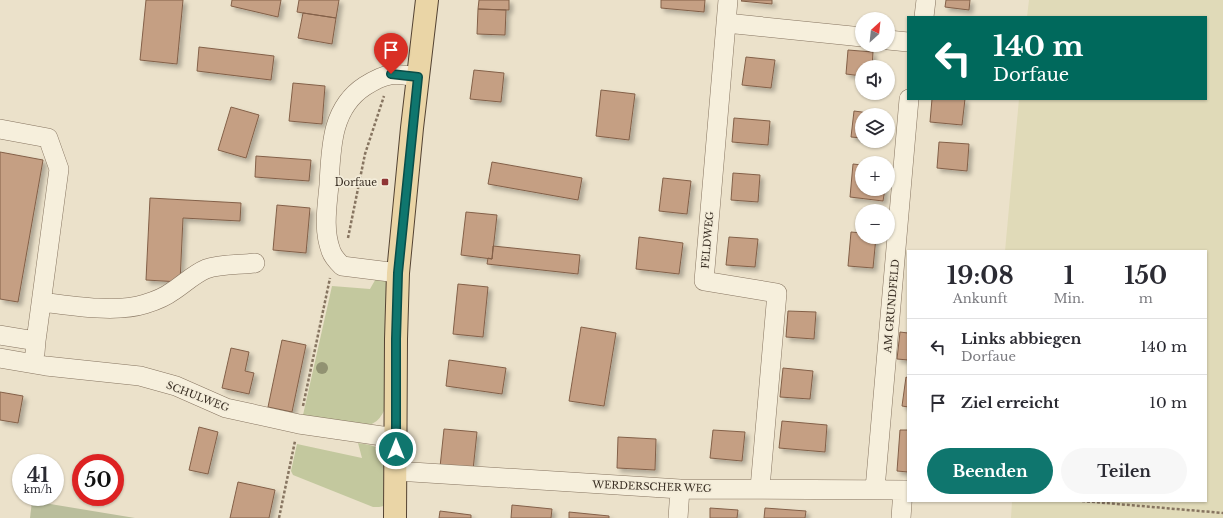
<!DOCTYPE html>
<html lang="de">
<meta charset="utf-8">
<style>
body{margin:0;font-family:"Libre Baskerville",serif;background:#f7f7f7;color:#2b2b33;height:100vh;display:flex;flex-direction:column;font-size:15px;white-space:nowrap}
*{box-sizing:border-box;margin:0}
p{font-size:13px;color:#7c7c81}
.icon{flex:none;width:22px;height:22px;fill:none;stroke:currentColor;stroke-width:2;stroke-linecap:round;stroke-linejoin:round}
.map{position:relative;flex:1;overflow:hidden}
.sheet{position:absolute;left:907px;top:250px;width:300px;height:252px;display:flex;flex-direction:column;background:#fff;border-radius:0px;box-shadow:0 1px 3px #0004}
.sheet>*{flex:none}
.guide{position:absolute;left:907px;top:16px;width:300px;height:84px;border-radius:0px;box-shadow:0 1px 3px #0004;background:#00695c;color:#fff;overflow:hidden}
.needle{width:26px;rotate:27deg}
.tools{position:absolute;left:855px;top:12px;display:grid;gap:8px}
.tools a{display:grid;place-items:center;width:40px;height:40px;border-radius:50%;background:#fff;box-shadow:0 1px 3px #0004;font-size:20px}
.speed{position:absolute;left:12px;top:454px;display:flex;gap:8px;font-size:20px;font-weight:700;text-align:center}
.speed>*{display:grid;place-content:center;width:52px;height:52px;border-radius:50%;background:#fff;box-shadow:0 1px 3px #0004;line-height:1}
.speed small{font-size:10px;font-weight:400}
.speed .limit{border:6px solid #d22;background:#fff;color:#111}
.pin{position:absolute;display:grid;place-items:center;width:34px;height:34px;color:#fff;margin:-41px -17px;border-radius:50% 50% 50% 0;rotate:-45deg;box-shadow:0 0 4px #0007}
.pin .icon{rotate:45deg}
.me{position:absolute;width:44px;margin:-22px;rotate:0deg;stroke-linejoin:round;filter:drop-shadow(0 0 3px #0008)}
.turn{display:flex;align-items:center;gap:14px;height:84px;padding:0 20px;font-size:18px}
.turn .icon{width:52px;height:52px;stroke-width:2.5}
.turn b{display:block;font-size:28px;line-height:34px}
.eta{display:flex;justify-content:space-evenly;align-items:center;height:68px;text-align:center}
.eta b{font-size:24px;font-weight:700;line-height:28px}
.button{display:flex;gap:8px;margin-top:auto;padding:8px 20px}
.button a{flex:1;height:46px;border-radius:24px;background:#0f766e;color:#fff;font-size:16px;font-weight:700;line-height:46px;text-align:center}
.button a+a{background:#f7f7f7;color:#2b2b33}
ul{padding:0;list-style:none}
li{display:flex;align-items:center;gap:12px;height:56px;padding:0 20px;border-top:1px solid #e1e1e2}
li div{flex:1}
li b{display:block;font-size:15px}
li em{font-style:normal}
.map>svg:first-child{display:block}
.farmland{fill:#e0dab8}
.green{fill:#c3c89e}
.cemetery{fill:#babe9c}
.building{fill:#c59f83;stroke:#836048;filter:url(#shadow)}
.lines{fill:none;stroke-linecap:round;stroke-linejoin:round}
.minor-casing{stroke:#867460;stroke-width:20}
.major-casing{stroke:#544333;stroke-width:24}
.path{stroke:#867460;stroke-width:2.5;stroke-dasharray:3 2;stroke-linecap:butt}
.minor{stroke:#f6efdc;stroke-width:19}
.major{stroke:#ead5a6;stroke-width:22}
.tree{fill:#919272}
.route-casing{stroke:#0a4d48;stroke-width:10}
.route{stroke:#0f766e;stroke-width:7}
.poi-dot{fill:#8f3535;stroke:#f3ecd9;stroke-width:1.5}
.labels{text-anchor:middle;stroke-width:3.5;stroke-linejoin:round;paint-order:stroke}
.poi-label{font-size:10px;fill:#382d22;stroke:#f3ecd9;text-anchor:end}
.street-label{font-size:10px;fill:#382d22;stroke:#f3ecd9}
</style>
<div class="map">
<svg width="1223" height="518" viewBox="0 0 1223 518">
<defs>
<filter id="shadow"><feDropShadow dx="3.5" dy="3.5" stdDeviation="2" flood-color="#0004"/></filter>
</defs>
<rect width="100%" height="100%" fill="#ebe1ca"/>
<!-- farmland -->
<path class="farmland" d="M1029 0H1223V518H1011L1012 501H1206V251H1005L1019 99H1206V17H1027Z"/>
<!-- green -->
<path class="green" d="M378 275 383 278 387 282V403C378 431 363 427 340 422 328 420 315 417 303 415L332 286 370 289Z
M358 443C370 445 377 445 385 455L386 501 384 506 379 507H373L293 475 291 471 297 444 362 458Z"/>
<!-- cemetery -->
<path class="cemetery" d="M32 501 135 518H30Z"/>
<!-- building -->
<path class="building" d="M146 0H183L177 64 140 60Z
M232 0H281L278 17 231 6Z
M299 0H339L336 18 297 12Z
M479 0H509V10L478 9Z
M661 0H705L704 12 661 8Z
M742 0H772V4L741 1Z
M946 0H970L969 10 945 7Z
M478 9 506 10 505 35 477 34Z
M303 13 336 18 332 44 298 38Z
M199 47 274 56 271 80 197 71Z
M848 50 873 52 872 67H862V76L846 74Z
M746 57 775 60 771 88 742 85Z
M474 70 504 73 501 102 470 99Z
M293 83 325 86 322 124 289 121Z
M601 90 635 94 629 140 596 136Z
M932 99H965L962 125 930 122Z
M231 107 259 115 246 158 218 150Z
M854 111 885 115H862V138L851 137Z
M734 118 770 121 768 145 732 142Z
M939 142 969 144 967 171 937 168Z
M0 152 43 160 18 302 0 299Z
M256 156 311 160 309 181 255 177Z
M492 162 582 178 578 200 488 184Z
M853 164 862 165V189H885L883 201 850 197Z
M733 173 760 175 758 202 731 200Z
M663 178 691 181 687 214 659 211Z
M150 198 241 203 240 221 183 218 180 282 146 280Z
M277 205 310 208 306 253 273 250Z
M466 212 497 215 492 259 461 255Z
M851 232 862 233V237H876L873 268 848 266Z
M639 237 683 243 679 274 636 269Z
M729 237 758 239 755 267 726 265Z
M493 246 580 255 578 274 487 264 488 258 492 259Z
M458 284 488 287 483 337 453 334Z
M788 311 816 312 814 339 786 337Z
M581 327 616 333 604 406 569 401Z
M900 332 908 333V360L897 359Z
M282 340 306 345 292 412 268 407Z
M231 348 249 352 245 371 254 373 249 394 222 388Z
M449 360 506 368 502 394 446 386Z
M783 368 813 371 810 399 780 397Z
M906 377 908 378V407L902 406Z
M0 392 23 396 18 423 0 420Z
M782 421 827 425 825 452 779 448Z
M199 427 218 432 208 474 189 470Z
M444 429 477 432 473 470 440 467Z
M713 430 745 432 742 461 710 458Z
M900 430H908V472L897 471Z
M618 437 656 439 655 470 617 468Z
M238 482 275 490 269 518H230Z
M512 505 552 509 551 518H511Z
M710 508 738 510 737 518H710Z
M765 508 806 511 805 518H764Z
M440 511 471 515V518H439Z
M569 512 609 516V518H569Z"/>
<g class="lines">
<defs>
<path id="minor" d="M728 0 704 281 777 293 760 488
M924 17 926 0
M726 23 862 37
M888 40 908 42
M0 129 48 138 59 169 36 341
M398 273 342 266C338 262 333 257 331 251 323 230 327 207 329 185 331 148 331 108 365 86 373 81 382 76 390 75 398 73 409 76 418 77
M42 302C72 306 117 313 145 304 155 301 165 297 173 291 184 284 194 274 206 269 220 264 240 265 255 263
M0 335 36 341 35 353
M0 358 46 366 140 376 176 386 226 408 299 424 396 438
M396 471 680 489 908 490
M875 489 909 99
M678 518 680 489
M901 518 903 490"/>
<path id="major" d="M395 518 396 339 398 273 412 128 427 0"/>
</defs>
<!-- minor casing -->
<use href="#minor" class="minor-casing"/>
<!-- major casing -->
<use href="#major" class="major-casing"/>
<!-- path -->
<path class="path" d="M348 238 365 154 384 96
M303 406 330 278
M1082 501 1223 513
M279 518 295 441"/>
<!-- minor -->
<use href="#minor" class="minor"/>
<!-- major -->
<use href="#major" class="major"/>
</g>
<!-- trees -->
<circle class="tree" cx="322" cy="368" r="6"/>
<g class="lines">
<defs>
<path id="route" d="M391 74 418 77 398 273 396 339V449"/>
</defs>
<!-- route casing -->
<use href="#route" class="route-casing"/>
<!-- route -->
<use href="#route" class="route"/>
</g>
<!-- markers -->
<rect class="poi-dot" x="381" y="178" width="8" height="8" rx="2"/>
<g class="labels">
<!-- poi labels -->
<g class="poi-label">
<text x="377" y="186">Dorfaue</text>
</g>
<!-- street labels -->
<g class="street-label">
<text transform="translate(707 240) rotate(-85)" y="4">FELDWEG</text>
<text transform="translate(891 306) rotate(-85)" y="4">AM GRUNDFELD</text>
<text transform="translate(198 396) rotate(21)" y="4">SCHULWEG</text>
<text transform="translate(652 486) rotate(2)" y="4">WERDERSCHER WEG</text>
</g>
</g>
</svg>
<div class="tools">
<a><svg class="needle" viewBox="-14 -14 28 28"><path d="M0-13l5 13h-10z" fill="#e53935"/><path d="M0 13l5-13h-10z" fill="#7c7c81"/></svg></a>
<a><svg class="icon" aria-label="sound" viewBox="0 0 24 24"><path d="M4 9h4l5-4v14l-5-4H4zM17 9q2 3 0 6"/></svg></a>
<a><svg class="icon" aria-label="layers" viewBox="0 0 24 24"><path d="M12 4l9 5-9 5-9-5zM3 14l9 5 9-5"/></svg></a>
<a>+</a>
<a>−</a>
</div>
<div class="speed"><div>41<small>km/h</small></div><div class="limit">50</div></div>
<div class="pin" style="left:391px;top:74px;background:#d93025"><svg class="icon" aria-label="arrive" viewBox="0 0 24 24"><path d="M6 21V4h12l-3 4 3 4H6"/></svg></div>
<svg class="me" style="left:396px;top:449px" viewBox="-20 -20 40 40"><circle r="17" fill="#0f766e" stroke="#fff" stroke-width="3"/><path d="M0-11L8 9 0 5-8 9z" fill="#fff"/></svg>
<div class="guide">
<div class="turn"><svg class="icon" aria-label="left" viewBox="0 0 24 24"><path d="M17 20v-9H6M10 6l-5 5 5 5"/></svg><div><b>140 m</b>Dorfaue</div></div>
</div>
<section class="sheet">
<div class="eta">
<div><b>19:08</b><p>Ankunft</p></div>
<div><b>1</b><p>Min.</p></div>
<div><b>150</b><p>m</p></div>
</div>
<ul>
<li><svg class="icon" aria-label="left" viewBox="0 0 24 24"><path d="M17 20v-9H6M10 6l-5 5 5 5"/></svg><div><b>Links abbiegen</b><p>Dorfaue</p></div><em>140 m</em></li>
<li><svg class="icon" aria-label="arrive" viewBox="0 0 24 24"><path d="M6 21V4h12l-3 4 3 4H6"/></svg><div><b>Ziel erreicht</b></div><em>10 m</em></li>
</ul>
<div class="button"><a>Beenden</a><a>Teilen</a></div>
</section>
</div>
